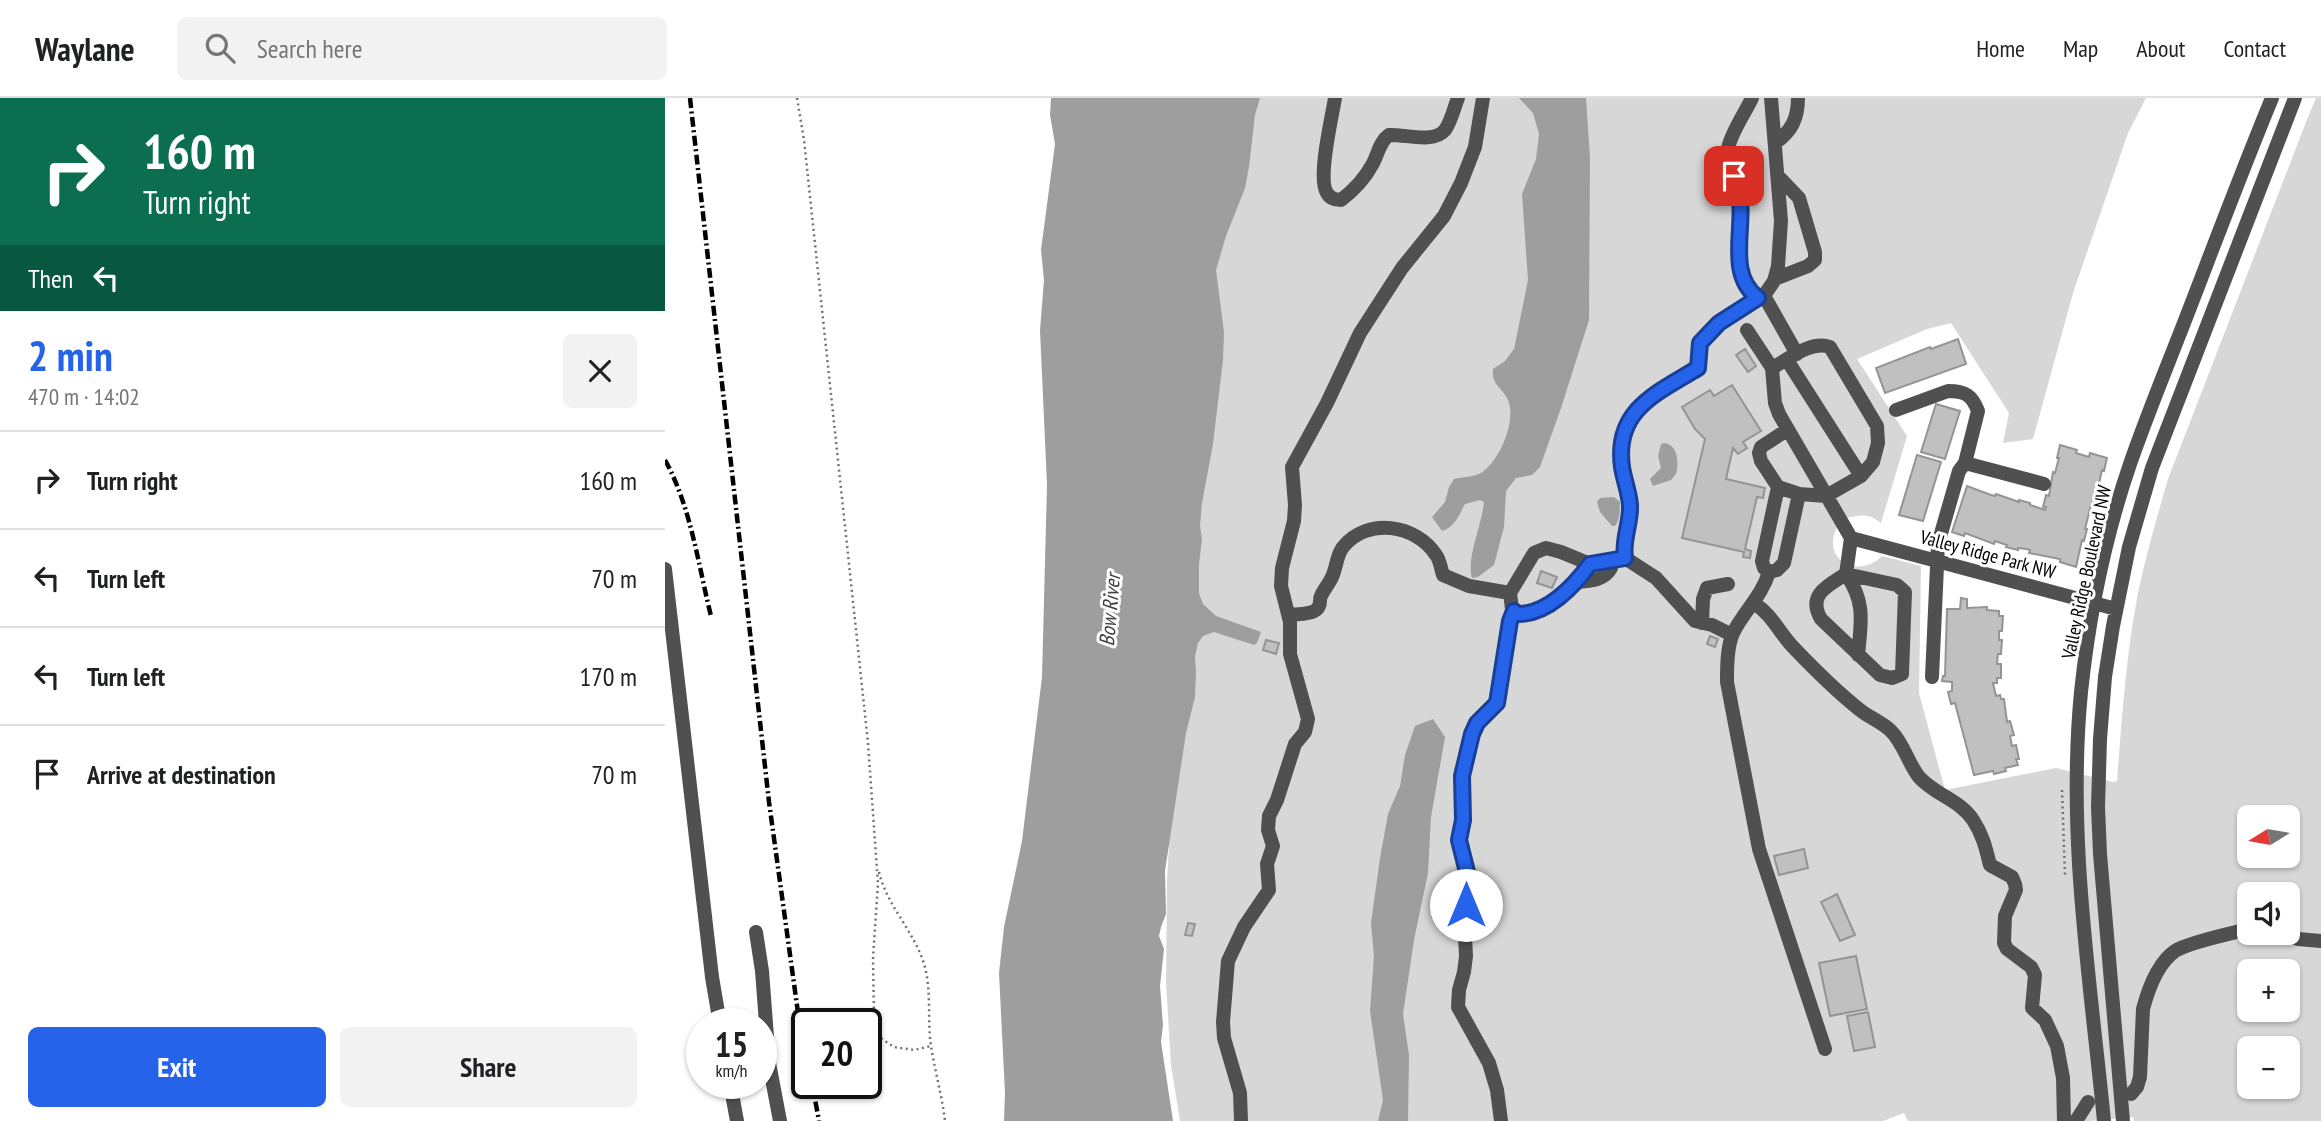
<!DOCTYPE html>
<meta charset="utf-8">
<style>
body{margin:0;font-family:"PT Sans Narrow",sans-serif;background:#f2f2f2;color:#202124;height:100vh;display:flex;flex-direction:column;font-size:26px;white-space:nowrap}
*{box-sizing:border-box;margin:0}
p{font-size:23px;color:#757577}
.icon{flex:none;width:38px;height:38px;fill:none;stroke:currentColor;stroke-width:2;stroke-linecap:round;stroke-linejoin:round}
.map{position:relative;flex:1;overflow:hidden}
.panel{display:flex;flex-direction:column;background:#fff;width:665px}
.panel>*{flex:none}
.top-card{background:#0b6e4f;color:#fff;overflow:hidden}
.needle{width:46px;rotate:259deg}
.controls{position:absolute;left:1572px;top:707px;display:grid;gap:14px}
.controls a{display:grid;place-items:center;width:63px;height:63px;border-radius:10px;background:#fff;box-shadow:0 2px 5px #0004;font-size:35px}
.speed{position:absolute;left:21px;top:910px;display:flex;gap:14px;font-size:35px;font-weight:700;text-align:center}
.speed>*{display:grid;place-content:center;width:91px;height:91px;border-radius:50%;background:#fff;box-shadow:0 2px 5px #0004;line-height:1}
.speed small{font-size:18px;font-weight:400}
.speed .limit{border:4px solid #111;border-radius:10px;background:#fff;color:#111}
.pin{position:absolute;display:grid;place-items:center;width:60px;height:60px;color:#fff;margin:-30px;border-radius:14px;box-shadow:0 4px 10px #0006}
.me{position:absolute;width:77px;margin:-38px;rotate:0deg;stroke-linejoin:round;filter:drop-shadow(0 0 5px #0008)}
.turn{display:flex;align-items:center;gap:24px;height:147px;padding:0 28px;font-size:32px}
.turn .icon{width:91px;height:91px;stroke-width:2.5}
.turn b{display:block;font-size:49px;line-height:60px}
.then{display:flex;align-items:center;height:66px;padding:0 28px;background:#0003;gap:14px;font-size:26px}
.round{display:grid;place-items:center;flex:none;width:74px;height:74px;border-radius:10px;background:#f2f2f2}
.headline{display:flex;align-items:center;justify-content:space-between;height:119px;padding:0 28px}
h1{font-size:42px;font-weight:700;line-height:52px;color:#2563eb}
.cta{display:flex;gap:14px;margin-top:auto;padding:14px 28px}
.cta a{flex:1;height:80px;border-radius:10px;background:#2563eb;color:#fff;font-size:28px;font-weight:700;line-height:80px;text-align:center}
.cta a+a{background:#f2f2f2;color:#202124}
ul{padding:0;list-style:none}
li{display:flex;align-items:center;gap:21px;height:98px;padding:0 28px;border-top:2px solid #e0e0e0}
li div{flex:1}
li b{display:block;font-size:26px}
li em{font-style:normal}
header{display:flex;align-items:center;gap:42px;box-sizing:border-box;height:98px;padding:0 35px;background:#fff;border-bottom:2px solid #e0e0e0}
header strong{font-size:33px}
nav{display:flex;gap:38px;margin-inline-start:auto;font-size:24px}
.search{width:490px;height:63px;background:#f2f2f2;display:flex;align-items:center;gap:18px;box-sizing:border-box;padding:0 24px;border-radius:10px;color:#757577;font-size:26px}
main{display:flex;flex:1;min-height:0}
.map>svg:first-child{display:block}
.green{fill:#d7d7d7;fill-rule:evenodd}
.water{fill:#9e9e9e}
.building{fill:#c0c0c0;stroke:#949494;stroke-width:2}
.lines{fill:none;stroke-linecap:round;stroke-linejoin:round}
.path{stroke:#727272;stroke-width:2.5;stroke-dasharray:2 3.5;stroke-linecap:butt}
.minor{stroke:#505050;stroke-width:14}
.rail{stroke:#000;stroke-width:4.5;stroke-dasharray:10 3.5 2 3.5;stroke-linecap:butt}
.route-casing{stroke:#184099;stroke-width:18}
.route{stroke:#2563eb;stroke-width:12}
.labels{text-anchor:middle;stroke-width:6;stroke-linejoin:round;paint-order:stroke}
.street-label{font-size:19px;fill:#000;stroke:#fff}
.water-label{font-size:21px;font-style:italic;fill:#3f3f3f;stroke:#fff}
</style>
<header>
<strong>Waylane</strong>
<div class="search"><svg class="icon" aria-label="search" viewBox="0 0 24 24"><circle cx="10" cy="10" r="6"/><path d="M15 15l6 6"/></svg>Search here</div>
<nav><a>Home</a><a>Map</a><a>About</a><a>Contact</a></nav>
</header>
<main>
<section class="panel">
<div class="top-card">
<div class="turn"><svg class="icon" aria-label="right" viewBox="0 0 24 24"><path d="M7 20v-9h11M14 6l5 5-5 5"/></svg><div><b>160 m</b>Turn right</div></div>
<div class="then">Then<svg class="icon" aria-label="left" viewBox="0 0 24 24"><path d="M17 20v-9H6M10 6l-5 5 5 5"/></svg></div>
</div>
<div class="headline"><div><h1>2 min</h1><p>470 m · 14:02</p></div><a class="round"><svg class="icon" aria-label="close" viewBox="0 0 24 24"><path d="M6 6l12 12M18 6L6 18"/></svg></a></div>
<ul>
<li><svg class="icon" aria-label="right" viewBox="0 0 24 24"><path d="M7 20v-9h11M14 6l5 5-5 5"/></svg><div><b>Turn right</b></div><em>160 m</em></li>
<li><svg class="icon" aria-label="left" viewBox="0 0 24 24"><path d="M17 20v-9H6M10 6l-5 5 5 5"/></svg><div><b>Turn left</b></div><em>70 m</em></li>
<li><svg class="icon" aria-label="left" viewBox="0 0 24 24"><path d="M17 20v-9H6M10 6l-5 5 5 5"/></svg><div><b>Turn left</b></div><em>170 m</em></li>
<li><svg class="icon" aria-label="arrive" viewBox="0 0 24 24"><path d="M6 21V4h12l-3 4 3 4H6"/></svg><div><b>Arrive at destination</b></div><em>70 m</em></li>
</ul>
<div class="cta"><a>Exit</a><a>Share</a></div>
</section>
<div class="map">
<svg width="1656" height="1023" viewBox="0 0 1656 1023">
<rect width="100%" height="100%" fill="#fff"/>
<!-- green -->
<path class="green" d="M587 0H1481L1463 35 1408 195 1368 341 1338 345 1344 315 1286 225 1262 231 1192 261 1242 338 1216 425C1206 417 1199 416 1186 419 1172 422 1164 441 1170 455 1180 474 1205 471 1217 458L1256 468 1254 595 1280 692 1391 670 1448 684 1452 683C1457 620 1461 557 1473 495 1481 457 1492 419 1503 381L1643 19 1651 0H1656V1023H1469L1468 1019 1426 1023H1243L1239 1015 1218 1023H515L506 967 501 885 502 781 540 163ZM1584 719H1622V758H1584ZM1584 796H1622V835H1584ZM1584 873H1622V912H1584ZM1584 950H1622V989H1584Z"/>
<!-- water -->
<path class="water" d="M386 0H595L590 17 584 69 580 90 561 138 551 172 559 234 558 262 548 346 537 405 535 428 537 441 534 466V495L538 506 551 518 596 534 592 545 589 547 549 534 538 538 533 545 530 559 531 574 530 599 521 635 500 773 501 816 496 829 494 838 499 851 495 888 498 927 496 944 508 1023H339L340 995 334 875 339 829 357 743 377 579 382 387 375 232 379 182 376 152 390 46 385 17Z
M854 0H921L925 60 924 222 896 310 875 369 867 377 851 380 841 393 839 429 829 467 813 479 807 480C801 460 817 427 819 404L815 402 800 406C794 417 790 429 777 433L767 419 780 404 784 389 789 381C797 379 809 379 816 375 835 363 853 320 842 300 836 289 826 286 828 271L840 263 849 251 863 182 857 96 871 61 874 36 868 15Z
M1000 345C1013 348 1014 364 1011 376L1006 382 988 388 985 381 996 370 993 358 996 346Z
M949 399 955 404C954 413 956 420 950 428H947L935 414 932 404 935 400Z
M768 621 780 639 766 719 763 775 749 842 738 916 744 957 743 1023H713L718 1002 705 913 709 858 706 825 715 760 723 716 735 688 740 657 750 628Z"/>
<!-- building -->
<path class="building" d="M1293 241 1301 266 1220 295 1211 270 1265 249 1266 251Z
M1080 251 1091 268 1083 274 1071 257Z
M1067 287 1096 333 1078 344 1082 350 1073 356 1068 350 1061 381 1100 390 1098 400 1092 399 1080 451 1086 453 1085 460 1078 459 1079 454 1017 440 1040 341 1030 331 1017 309 1045 292 1049 298Z
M1271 306 1295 313 1280 361 1256 354Z
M1395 347 1412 352 1411 355 1424 359 1425 355 1442 360 1439 373 1437 372 1430 403 1428 402 1425 411 1420 431H1422L1419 443 1417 442 1411 469 1395 464V461L1364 455 1365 452 1361 451 1353 450V452L1341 449 1342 447 1330 443 1329 446 1300 435 1299 438 1287 434 1302 388 1326 397 1330 398 1331 396 1354 404V402L1365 405V407L1380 412 1381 409H1378L1381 397 1384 398 1388 374 1390 375 1394 360H1392Z
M1252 357 1276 364 1258 423 1234 417Z
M876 473 892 479 887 490 872 485Z
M1296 500 1302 501V510L1322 509V512L1334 513V518H1338L1337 533H1334V542H1337L1336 556H1333L1332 566H1336V580H1332V585H1328L1331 598 1335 597 1336 601H1339L1342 624 1345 623 1349 637 1345 638 1347 648 1351 647 1354 661H1351L1353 667 1340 670 1341 673 1329 676 1328 673 1309 677 1290 605 1286 606 1283 594 1287 593V584L1277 583 1278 578H1280L1282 511H1295Z
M1045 538 1053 541 1050 549 1042 546Z
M601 542 614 545 611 556 598 552Z
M1139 751 1143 770 1114 777 1109 758Z
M1172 796 1190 837 1175 843 1156 804Z
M523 825 530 826 527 838 520 837Z
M1191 858 1202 911 1165 918 1154 865Z
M1203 914 1210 949 1189 953 1182 918Z"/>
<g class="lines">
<!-- path -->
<path class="path" d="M132 0 139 42 203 645 213 786 208 860 209 917 212 933 217 941 229 949 249 952 266 948
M1397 692 1400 777
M214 774C222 808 249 833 259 866 267 893 262 921 266 948 270 973 277 998 280 1023"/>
<!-- minor -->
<path class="minor" d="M670 0C667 19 652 81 662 95 665 101 670 102 676 102 689 92 699 82 707 67 713 57 714 44 724 37 740 36 768 46 780 32 786 24 789 10 793 0
M1087 0C1080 15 1067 33 1063 50 1060 69 1075 83 1076 102 1079 125 1069 157 1077 179 1080 189 1085 193 1093 200
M1110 45C1127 33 1133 20 1133 0
M1110 181 1143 168 1150 162V154L1134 100 1113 78
M1098 199 1109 183 1113 168 1116 123 1106 0
M1082 232 1107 270 1110 305 1114 316 1186 440 1181 476C1162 488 1142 497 1156 521L1215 577 1227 580 1237 576 1240 494 1232 487 1181 476
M1122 262 1196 378
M1107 270C1124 261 1146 242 1165 249L1212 328 1213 345 1208 364 1196 378 1161 398 1134 396 1113 389 1096 363 1094 355 1096 349 1122 332
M1231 312 1283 293C1300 293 1307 297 1313 313L1300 365 1294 373 1273 446 1267 579
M1300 365 1379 386
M1134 396 1119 465 1112 472 1104 474C1097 498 1079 513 1068 535 1062 549 1062 569 1062 584L1094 751 1160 951
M1186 440 1451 511
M960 460C957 443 965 429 965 412 965 397 959 383 957 369 949 312 992 295 1033 270L1035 245 1054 225 1093 200 1098 199 1102 203 1132 256
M925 466C909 488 882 517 852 516L847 511 845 495 869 455 881 450 896 454 925 466 960 460 991 480 1030 523 1047 527 1067 537
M0 471 47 879 55 926
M1104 474 1099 470 1097 463 1113 389
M1181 476C1201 505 1196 524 1193 557
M911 484C924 483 939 483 946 470L945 463
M1089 505C1107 517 1114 534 1128 549 1149 571 1171 593 1195 612 1205 620 1217 624 1226 633 1239 646 1243 665 1254 679 1270 697 1295 702 1308 722 1318 737 1321 751 1325 767L1347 779 1350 786 1351 792 1340 818 1339 845 1342 851 1366 869 1370 877 1367 910 1380 922 1392 948 1398 980 1399 1023
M624 517C632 516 651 517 654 508 656 505 654 501 656 498 659 491 664 486 667 479 672 469 671 458 678 449 702 419 751 426 771 457 775 462 776 471 778 477L804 488 845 495
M1037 525 1038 501 1042 490 1063 486
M91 834 97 873 104 965 115 1023
M1619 835 1633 841 1656 843
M65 985 72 1023
M1466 996 1472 989 1475 979 1478 911C1483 892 1493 865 1510 853 1522 845 1567 835 1584 831
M576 1023 575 995 559 940 558 924 563 863 579 829 604 792 602 766 608 748 603 732 604 718 612 702 630 646 640 634 643 621 625 556V524L616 488 617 470 629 423 630 407 627 369 662 305 695 235 737 170 779 118 796 85 810 49 818 0
M836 1023 832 992 824 965 793 909 794 892 799 874 801 858 799 818 804 794V781L794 742 798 722 797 678 801 658 807 636 812 625 832 605 845 523 849 513
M1411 1023 1423 1004
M1439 1023C1425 880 1402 738 1416 594 1424 518 1440 439 1465 366 1483 314 1504 264 1524 212 1551 142 1578 70 1607 0
M1458 1023 1435 756 1433 709 1435 641 1440 579 1448 528 1464 449 1487 370 1630 0"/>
<!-- rail -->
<path class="rail" d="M25 0 104 704 134 922 142 960
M0 362C26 409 33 466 46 518
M147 985 154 1023"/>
</g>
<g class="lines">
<defs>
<path id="route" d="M801 807 804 782 794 742 798 722 797 678 807 636 812 625 832 605 845 523 849 513 852 516C882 517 909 488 925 466L960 460C957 442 966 425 965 407 964 394 959 382 957 369 949 312 992 295 1033 270L1035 245 1054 225 1093 200C1056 172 1088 116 1069 78"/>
</defs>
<!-- route casing -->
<use href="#route" class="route-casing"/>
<!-- route -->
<use href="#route" class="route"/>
</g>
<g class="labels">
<!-- street labels -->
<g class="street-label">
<text transform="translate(1323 456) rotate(15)" y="7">Valley Ridge Park NW</text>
<text transform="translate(1421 474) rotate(-78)" y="7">Valley Ridge Boulevard NW</text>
</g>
<!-- water labels -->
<g class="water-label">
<text transform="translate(445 512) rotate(-85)" y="7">Bow River</text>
</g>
</g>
</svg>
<div class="controls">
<a><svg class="needle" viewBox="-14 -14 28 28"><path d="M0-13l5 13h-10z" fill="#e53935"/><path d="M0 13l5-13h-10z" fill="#757577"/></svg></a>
<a><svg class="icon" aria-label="sound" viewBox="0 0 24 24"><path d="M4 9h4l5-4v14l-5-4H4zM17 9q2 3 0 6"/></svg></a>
<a>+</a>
<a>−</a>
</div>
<div class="speed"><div>15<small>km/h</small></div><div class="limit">20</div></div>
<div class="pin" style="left:1069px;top:78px;background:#d93025"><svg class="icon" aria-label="arrive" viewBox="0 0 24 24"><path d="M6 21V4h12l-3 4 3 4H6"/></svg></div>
<svg class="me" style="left:801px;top:807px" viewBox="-20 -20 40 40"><circle r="19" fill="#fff"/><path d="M0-13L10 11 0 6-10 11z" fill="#2563eb"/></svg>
</div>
</main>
